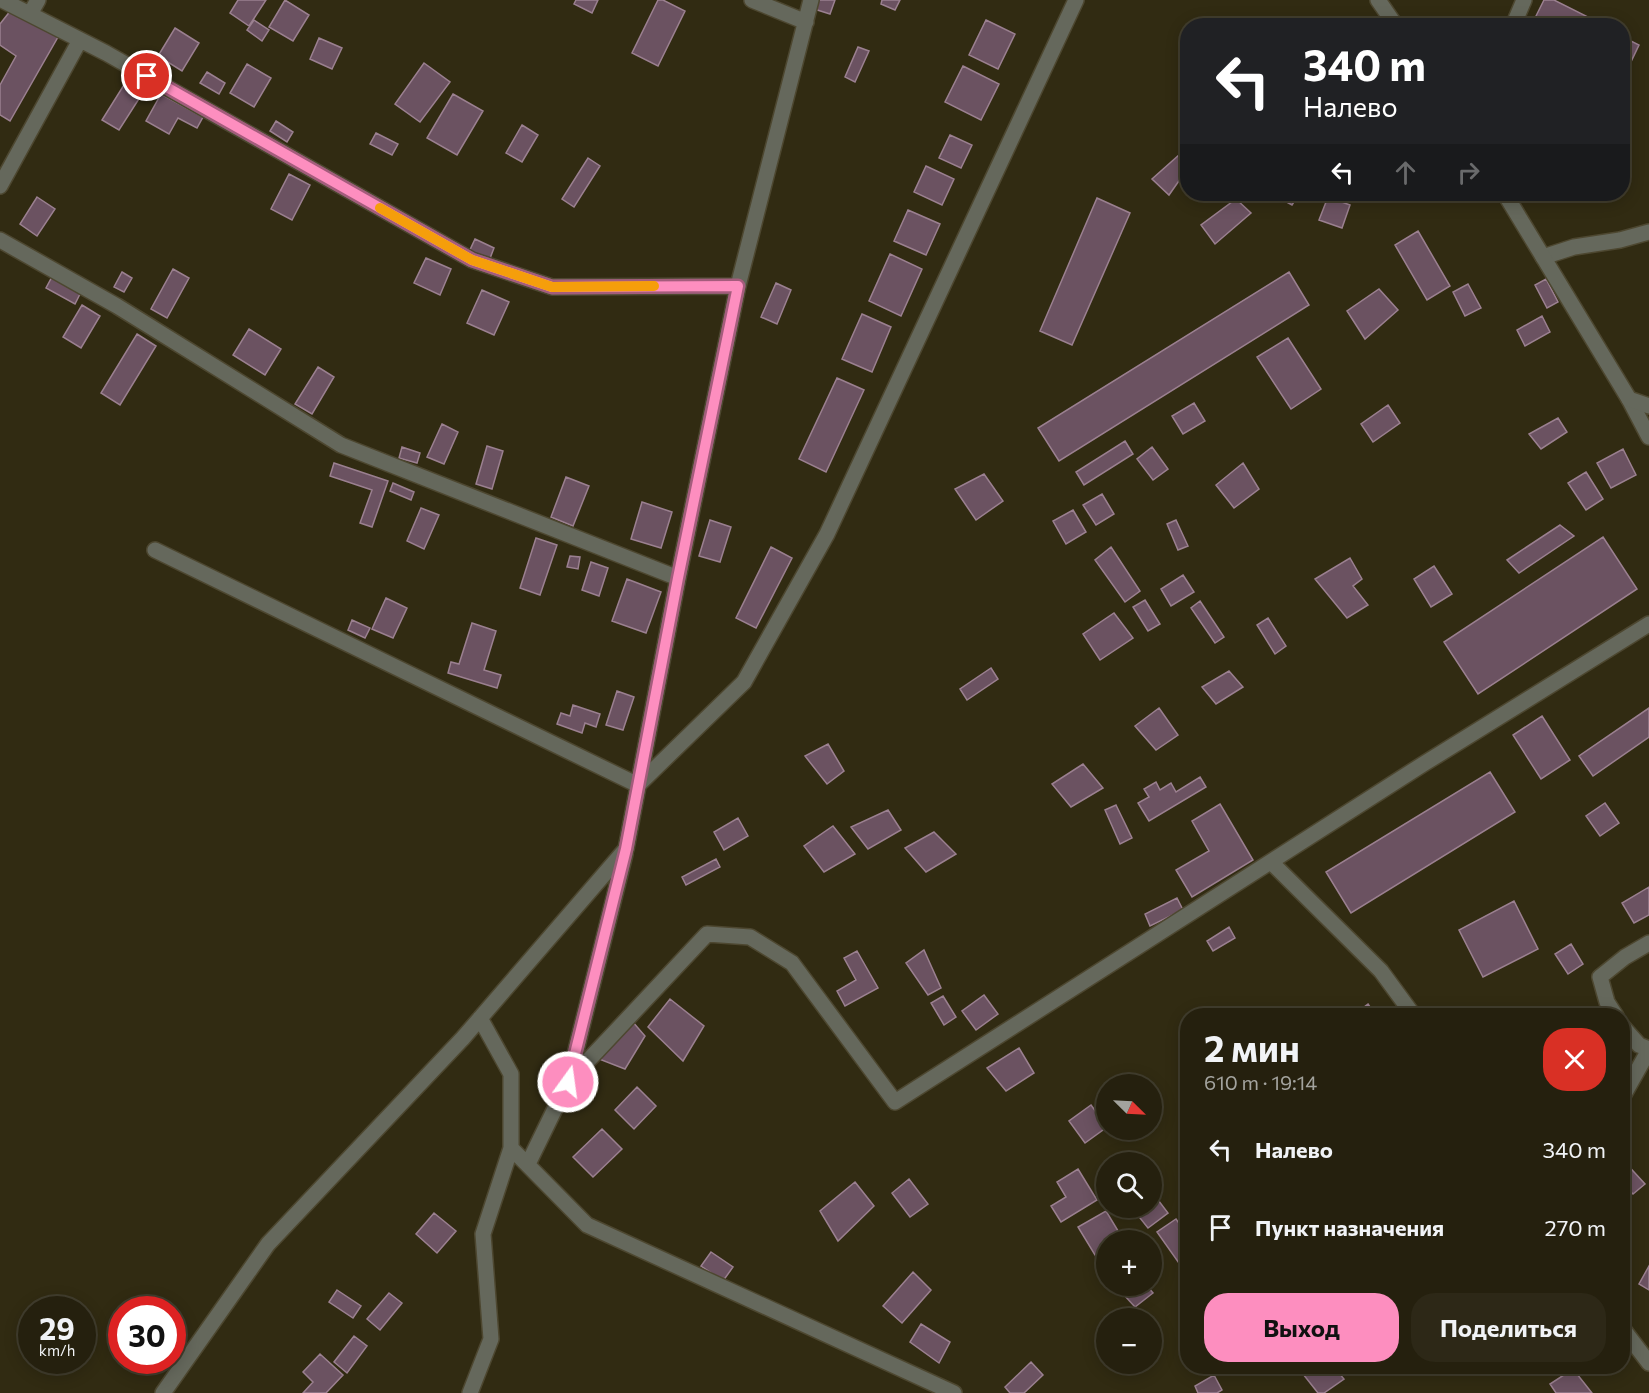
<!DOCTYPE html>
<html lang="ru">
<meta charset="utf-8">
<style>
body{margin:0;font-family:Commissioner,sans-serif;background:#2d2817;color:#f1f3f6;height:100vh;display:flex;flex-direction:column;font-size:22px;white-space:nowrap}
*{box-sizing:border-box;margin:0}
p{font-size:20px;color:#a3a39e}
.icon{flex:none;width:33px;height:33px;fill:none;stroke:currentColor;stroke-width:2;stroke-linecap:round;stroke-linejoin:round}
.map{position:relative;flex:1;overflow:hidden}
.side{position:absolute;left:1180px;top:1008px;width:450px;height:366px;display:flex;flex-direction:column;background:#25200e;border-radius:24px;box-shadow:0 3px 15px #0003,0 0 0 2px #423e2e}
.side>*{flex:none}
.banner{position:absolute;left:1180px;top:18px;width:450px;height:183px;border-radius:24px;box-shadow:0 3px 15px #0003,0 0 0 2px #423e2e;background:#202124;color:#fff;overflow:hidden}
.needle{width:39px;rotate:114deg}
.buttons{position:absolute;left:1096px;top:1074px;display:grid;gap:12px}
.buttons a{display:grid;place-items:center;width:66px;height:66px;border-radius:50%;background:#25200e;box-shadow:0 3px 15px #0003,0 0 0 2px #423e2e;font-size:30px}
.speed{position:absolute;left:18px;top:1296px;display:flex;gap:12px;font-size:30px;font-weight:700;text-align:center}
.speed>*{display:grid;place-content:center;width:78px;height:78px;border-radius:50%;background:#25200e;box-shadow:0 3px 15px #0003,0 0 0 2px #423e2e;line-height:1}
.speed small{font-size:15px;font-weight:400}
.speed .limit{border:9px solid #d22;background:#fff;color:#111}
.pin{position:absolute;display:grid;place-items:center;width:51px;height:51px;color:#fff;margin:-26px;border:3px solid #fff;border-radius:50%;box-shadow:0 2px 6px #0007}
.me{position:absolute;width:66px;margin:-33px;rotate:14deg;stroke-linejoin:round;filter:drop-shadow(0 0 4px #0008)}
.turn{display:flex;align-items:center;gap:21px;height:126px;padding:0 24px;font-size:27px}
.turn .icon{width:78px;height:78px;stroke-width:2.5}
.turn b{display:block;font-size:42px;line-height:51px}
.lanes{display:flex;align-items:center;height:57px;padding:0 24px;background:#0003;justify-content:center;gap:30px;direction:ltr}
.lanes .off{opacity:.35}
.round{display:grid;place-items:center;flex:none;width:63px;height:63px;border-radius:24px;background:#2d2817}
.head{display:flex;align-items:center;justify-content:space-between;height:102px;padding:0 24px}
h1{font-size:36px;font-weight:700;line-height:45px}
.button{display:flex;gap:12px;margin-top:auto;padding:12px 24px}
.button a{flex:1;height:69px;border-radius:24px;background:#fd8ebf;color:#111;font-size:24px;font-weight:700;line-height:69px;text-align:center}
.button a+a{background:#2d2817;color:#f1f3f6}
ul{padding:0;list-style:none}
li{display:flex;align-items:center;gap:18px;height:78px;padding:0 24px}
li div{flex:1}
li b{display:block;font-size:22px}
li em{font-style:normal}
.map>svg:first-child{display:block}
.building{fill:#6b5261;stroke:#9b8090;stroke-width:1.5}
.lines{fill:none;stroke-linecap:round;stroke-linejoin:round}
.minor-casing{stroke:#4d4730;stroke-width:18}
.tertiary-casing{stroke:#4d4730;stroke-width:18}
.minor{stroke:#65685c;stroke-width:15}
.tertiary{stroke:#65685c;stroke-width:15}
.route-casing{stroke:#a45c7c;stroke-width:15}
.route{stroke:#fd8ebf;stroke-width:10}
.slow{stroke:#f59e0b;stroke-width:10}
</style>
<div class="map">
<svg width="1649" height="1393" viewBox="0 0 1649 1393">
<rect width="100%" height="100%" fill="#312b12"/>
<!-- building -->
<path class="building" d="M238 0H266L249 26 230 13Z
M285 0 309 15 293 41 269 27Z
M576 0H598L592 13 574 4Z
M658 0H663L685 11 658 66 632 53Z
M816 0H835L830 14 814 9Z
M882 0H900L895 10 881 4Z
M1544 0H1554L1592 19 1589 26H1534L1532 24Z
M11 10 58 37 10 121 0 115V85L16 56 0 45V24Z
M254 20 269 30 262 41 247 30Z
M986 20 1015 34 998 69 969 55Z
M175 28 199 43 182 71 158 56Z
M1623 37 1639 45 1628 68 1623 66Z
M319 38 342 48 332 69 310 59Z
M858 47 869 51 855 82 845 77Z
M424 63 450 82 420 122 395 104Z
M247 64 271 78 254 107 230 93Z
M963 66 999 84 981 120 945 102Z
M207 72 225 83 219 94 200 83Z
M127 80 144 91 119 130 102 120Z
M161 94 203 117 197 128 178 118 169 134 146 121Z
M453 94 483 111 457 155 427 138Z
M276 121 293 132 287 142 270 131Z
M522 125 538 135 522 162 506 153Z
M376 133 398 144 392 155 370 144Z
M950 135 972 145 961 168 939 158Z
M1179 155 1188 161V168L1169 195 1152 179Z
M588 158 600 166 574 207 562 199Z
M926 166 954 179 942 205 914 192Z
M289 174 310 185 292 220 271 209Z
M1272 194H1299L1292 205Z
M37 197 55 209 37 236 20 224Z
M1328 197 1350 205 1342 228 1319 220Z
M1097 198 1130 213 1072 345 1040 331Z
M1236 199 1251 213 1215 244 1201 225Z
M908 210 940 224 926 255 894 241Z
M1418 231 1450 286 1427 300 1395 245Z
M475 239 494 248 489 261 469 252Z
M890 254 922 269 901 316 869 301Z
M426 258 451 269 440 295 414 283Z
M173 269 189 278 167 318 151 309Z
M122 272 132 278 124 292 114 287Z
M1289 272 1309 305 1059 461 1038 428Z
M54 273 81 292 75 304 46 288Z
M1546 279 1558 302 1547 308 1535 285Z
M776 283 791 290 777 324 761 317Z
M1468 284 1481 308 1465 316 1453 292Z
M1379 289 1398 310 1365 339 1347 311Z
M482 290 509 302 494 335 467 323Z
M82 305 100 316 81 348 63 337Z
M862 314 891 327 872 372 842 359Z
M1542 316 1550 332 1525 346 1517 330Z
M249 329 281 349 265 375 233 355Z
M137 334 156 346 120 405 101 393Z
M1288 338 1321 389 1291 409 1257 357Z
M318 367 334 377 312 414 295 404Z
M837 378 864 390 826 472 799 459Z
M1194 403 1205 421 1183 434 1172 416Z
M1388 405 1400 423 1373 442 1361 424Z
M1558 418 1567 432 1541 449 1529 434Z
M442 424 458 432 444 464 427 457Z
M1125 441 1133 454 1084 485 1076 472Z
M487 446 503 451 492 489 476 484Z
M402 447 420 453 417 463 399 458Z
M1152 447 1168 469 1153 480 1137 459Z
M1623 449 1636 475 1611 488 1597 463Z
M334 463 388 481 372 527 360 523 372 490 330 476Z
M1243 463 1259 489 1234 508 1216 485Z
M1586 472 1603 499 1586 510 1568 483Z
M984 474 1003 501 976 520 955 489Z
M566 477 589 486 573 526 551 517Z
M393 483 414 492 411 500 390 491Z
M1102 494 1114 514 1096 525 1083 505Z
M642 502 672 512 661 548 631 539Z
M421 508 439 515 424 549 407 541Z
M1073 510 1086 532 1066 544 1053 521Z
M710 520 731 527 720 562 699 556Z
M1176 520 1188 546 1178 550 1167 524Z
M1560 525 1574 536 1519 573 1507 560Z
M1603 537 1637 589 1478 694 1444 642Z
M536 538 557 545 540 595 520 588Z
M771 547 792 558 756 628 736 618Z
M1111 547 1140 591 1125 602 1095 560Z
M570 556 580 557 578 569 567 567Z
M1350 558 1362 579 1353 586 1368 605 1347 618 1315 579Z
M591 562 608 568 599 596 582 590Z
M1434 566 1452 594 1431 607 1414 579Z
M1183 575 1194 592 1171 606 1161 589Z
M627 579 661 592 646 633 612 621Z
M386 598 407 608 393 638 372 629Z
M1145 600 1160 624 1148 631 1133 607Z
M1200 601 1224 637 1215 643 1191 608Z
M1114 613 1133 638 1100 660 1083 634Z
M1268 618 1286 646 1275 654 1257 625Z
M352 620 370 628 365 638 348 630Z
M472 623 496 631 484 670 501 675 497 688 448 673 451 662 459 664Z
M991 668 998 679 967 700 960 689Z
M1229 671 1243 687 1216 704 1202 687Z
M617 691 634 697 623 730 606 725Z
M573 705 600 714 596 727 585 723 582 733 557 724 561 713 570 716Z
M1159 708 1178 735 1156 750 1135 726Z
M1649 708V737L1593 776 1579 756Z
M1542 716 1570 760 1541 779 1513 735Z
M828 744 844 771 827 784 805 756Z
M1083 764 1103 788 1071 807 1052 784Z
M1490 772 1515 812 1351 913 1326 872Z
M1200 777 1206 787 1149 821 1138 803 1149 797 1144 789 1156 782 1160 790 1171 783 1176 792Z
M1605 803 1619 823 1600 836 1586 816Z
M1220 804 1253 860 1192 897 1176 870 1209 851 1192 821Z
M1116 805 1132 838 1120 844 1105 810Z
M888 810 901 830 868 849 851 827Z
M738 818 748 836 724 850 714 832Z
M833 826 855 854 824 872 804 846Z
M934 832 956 854 926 872 905 848Z
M716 859 720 867 686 885 682 877Z
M1649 887V915L1634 923 1622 903Z
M1177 898 1183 910 1150 926 1145 914Z
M1514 901 1538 949 1483 977 1459 930Z
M1229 927 1235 938 1213 951 1207 941Z
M1571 944 1583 964 1568 974 1555 954Z
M924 950 941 988 928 995 906 963Z
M857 951 878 988 845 1006 837 991 856 980 844 958Z
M984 995 998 1014 976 1030 962 1011Z
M943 996 956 1017 944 1025 931 1003Z
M670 999 704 1026 683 1061 648 1027Z
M1368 1004 1376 1016H1352Z
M632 1021 645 1036 625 1069 599 1059Z
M1019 1048 1034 1073 1006 1091 987 1068Z
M637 1087 656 1106 634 1129 615 1110Z
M1091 1105 1107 1127 1085 1143 1069 1121Z
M602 1129 622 1149 593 1177 573 1157Z
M1623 1160 1645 1184 1633 1194 1623 1184Z
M1078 1169 1097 1200 1061 1222 1051 1206 1066 1197 1057 1182Z
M909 1179 928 1204 910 1217 892 1193Z
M855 1182 874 1206 838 1241 820 1211Z
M1152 1192 1168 1213 1148 1228 1132 1208H1152Z
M1106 1211 1123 1239 1107 1240V1253L1098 1260 1078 1227Z
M434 1213 456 1231 437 1253 416 1234Z
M1176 1219 1188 1236V1261L1181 1266 1157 1232Z
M711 1252 733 1267 723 1281 701 1266Z
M1649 1266V1290L1639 1284Z
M913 1272 931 1290 902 1323 883 1306Z
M1138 1286H1147L1153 1293 1135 1307 1125 1296Z
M337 1290 361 1306 353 1318 329 1302Z
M389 1293 402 1303 380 1330 367 1319Z
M921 1324 950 1342 939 1363 910 1342Z
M354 1336 367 1346 347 1373 334 1362Z
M320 1354 343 1375 326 1393H303L313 1382 303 1372Z
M1031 1362 1043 1375 1024 1393H1010L1005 1387Z
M1301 1366H1333L1344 1379 1324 1393H1318L1299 1369Z
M1573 1369 1592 1393H1556L1550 1384Z
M1214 1375 1222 1390 1217 1393H1198L1195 1386Z"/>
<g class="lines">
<defs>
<path id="minor" d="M2 0 106 53 472 260 552 287 738 286
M752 0 806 22
M30 14 38 0
M1513 26 1524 0
M0 186 80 40
M0 240 117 306 341 445 678 578
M1543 257 1574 247 1620 240 1649 232
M1629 399 1649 437
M155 550 638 785 744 682 827 534 1076 0
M1271 862 1381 971 1414 1016
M1616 1016 1607 1002 1600 977 1625 957 1649 943
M1623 1027 1639 1045 1649 1049
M568 1082 707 934 750 937 792 963 895 1102 1425 763 1649 624
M1623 1096 1649 1050
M511 1148 587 1225 954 1393
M528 1164 568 1082 625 854
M1623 1329 1649 1363
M163 1393 268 1244 463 1038 626 849 678 578 738 286 811 0
M470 1393 491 1339 483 1234 511 1148V1074L480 1018"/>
<path id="tertiary" d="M1378 0 1396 26
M1505 194 1629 399 1649 406"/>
</defs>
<!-- minor casing -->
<use href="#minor" class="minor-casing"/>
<!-- tertiary casing -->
<use href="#tertiary" class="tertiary-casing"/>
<!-- minor -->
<use href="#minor" class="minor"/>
<!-- tertiary -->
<use href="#tertiary" class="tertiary"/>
</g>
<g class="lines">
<defs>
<path id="route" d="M147 76 472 260 552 287 738 286 678 578 626 849 568 1082"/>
</defs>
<!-- route casing -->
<use href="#route" class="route-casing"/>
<!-- route -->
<use href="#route" class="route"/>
<!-- slow -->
<path class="slow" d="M380 208 472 260 552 287 654 286"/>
</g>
</svg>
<div class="buttons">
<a><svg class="needle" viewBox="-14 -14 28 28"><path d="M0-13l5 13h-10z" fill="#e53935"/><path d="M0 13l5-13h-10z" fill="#a3a39e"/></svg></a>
<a><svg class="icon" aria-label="search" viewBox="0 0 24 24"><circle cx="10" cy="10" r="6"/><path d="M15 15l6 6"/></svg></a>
<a>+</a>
<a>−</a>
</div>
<div class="speed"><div>29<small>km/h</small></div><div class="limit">30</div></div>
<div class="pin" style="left:147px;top:76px;background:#d93025"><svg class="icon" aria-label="arrive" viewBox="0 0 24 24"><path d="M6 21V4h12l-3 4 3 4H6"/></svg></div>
<svg class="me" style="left:568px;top:1082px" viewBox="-20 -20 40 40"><circle r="17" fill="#fd8ebf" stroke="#fff" stroke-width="3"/><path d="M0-11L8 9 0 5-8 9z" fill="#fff"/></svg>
<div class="banner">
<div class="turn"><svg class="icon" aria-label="left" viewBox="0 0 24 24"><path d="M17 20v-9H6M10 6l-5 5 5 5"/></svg><div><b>340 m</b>Налево</div></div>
<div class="lanes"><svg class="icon" aria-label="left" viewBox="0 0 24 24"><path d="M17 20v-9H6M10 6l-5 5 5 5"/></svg><svg class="icon off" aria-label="ahead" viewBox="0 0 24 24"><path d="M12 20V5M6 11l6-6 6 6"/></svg><svg class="icon off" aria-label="right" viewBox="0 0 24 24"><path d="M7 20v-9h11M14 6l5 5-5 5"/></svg></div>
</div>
<section class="side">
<div class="head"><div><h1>2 мин</h1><p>610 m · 19:14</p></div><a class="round" style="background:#d93025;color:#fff"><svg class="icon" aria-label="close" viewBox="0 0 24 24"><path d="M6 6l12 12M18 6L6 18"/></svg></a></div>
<ul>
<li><svg class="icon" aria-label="left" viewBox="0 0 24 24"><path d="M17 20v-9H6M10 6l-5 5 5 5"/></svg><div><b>Налево</b></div><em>340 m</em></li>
<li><svg class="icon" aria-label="arrive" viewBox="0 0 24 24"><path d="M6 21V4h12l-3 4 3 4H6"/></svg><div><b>Пункт назначения</b></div><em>270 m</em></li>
</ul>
<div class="button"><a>Выход</a><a>Поделиться</a></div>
</section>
</div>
